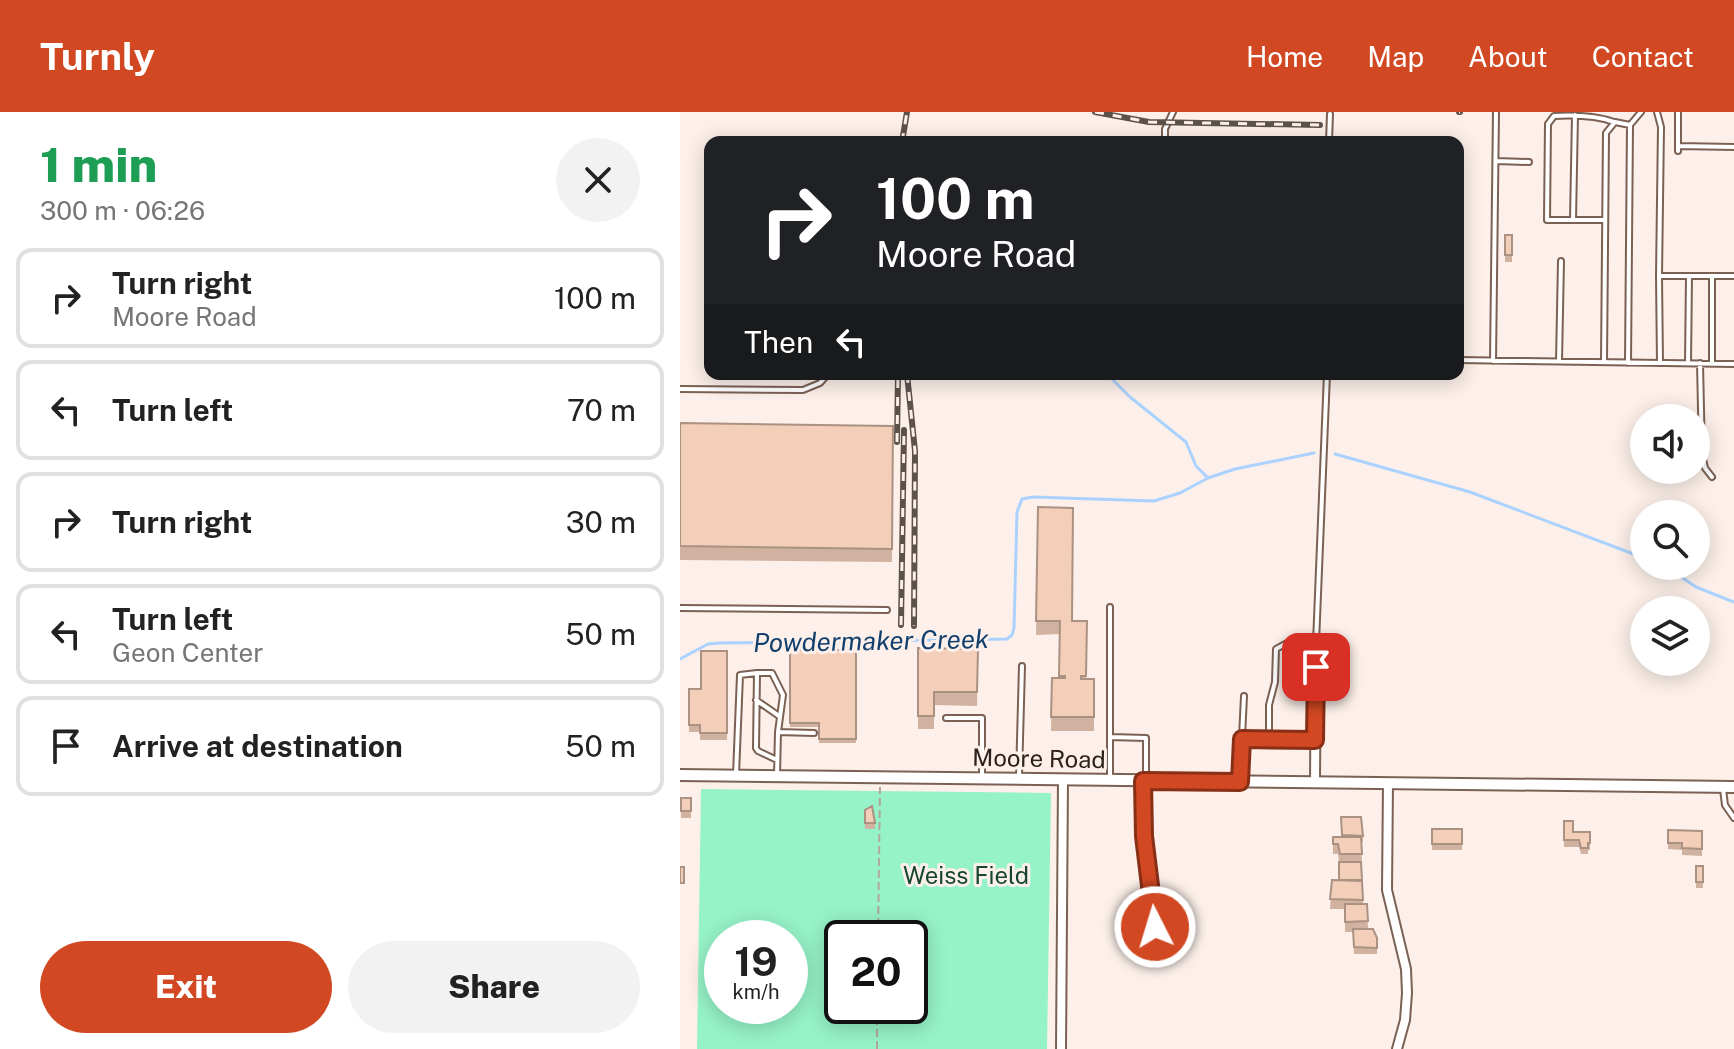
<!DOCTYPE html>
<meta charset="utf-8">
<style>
body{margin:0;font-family:"Public Sans",sans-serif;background:#f2f2f2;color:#222;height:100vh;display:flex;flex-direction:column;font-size:30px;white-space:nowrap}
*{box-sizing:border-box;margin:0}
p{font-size:26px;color:#767676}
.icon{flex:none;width:44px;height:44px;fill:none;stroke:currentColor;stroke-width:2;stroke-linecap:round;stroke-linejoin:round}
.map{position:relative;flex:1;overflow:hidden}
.sheet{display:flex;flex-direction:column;background:#fff;width:680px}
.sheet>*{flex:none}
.top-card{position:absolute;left:24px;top:24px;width:760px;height:244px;border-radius:16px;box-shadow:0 4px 20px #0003;background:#202124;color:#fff;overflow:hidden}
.buttons{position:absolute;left:950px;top:292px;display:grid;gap:16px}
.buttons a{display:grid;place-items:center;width:80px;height:80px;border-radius:50%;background:#fff;box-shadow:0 4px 20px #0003;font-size:40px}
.speed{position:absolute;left:24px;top:808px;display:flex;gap:16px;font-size:40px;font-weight:700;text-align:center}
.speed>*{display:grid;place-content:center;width:104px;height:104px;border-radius:50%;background:#fff;box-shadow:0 4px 20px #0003;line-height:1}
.speed small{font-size:20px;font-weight:400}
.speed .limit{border:4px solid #111;border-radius:12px;background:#fff;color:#111}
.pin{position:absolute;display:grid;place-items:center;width:68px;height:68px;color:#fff;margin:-34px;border-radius:16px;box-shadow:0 4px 12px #0006}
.me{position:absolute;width:88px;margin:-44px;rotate:355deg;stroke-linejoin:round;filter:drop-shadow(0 0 6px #0008)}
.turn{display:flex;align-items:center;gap:28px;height:168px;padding:0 40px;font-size:36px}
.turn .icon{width:104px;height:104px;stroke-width:2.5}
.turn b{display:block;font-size:56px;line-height:68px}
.then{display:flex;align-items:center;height:76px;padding:0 40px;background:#0003;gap:16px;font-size:30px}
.round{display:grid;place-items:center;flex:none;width:84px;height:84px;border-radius:42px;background:#f2f2f2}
.overview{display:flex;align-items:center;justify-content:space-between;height:136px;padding:0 40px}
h1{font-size:48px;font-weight:800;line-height:60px;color:#1e9e55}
.primary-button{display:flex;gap:16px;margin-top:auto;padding:16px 40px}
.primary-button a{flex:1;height:92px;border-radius:48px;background:#d14822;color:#fff;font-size:32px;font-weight:800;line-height:92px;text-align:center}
.primary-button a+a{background:#f2f2f2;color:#222}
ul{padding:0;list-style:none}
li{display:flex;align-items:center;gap:24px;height:100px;margin:0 16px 12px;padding:0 24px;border:4px solid #e0e0e0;border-radius:16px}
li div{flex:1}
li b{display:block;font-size:30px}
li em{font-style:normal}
header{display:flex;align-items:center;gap:48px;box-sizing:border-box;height:112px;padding:0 40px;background:#d14822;color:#fff}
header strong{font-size:38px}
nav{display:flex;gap:44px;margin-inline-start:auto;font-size:28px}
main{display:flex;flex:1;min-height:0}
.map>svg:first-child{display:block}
.green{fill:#96f3c9;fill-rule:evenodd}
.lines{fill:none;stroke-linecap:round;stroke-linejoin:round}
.stream{stroke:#abd2fe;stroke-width:3}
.service-casing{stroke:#7b6154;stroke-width:8}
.minor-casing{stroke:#7b6154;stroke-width:12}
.tertiary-casing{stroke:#7b6154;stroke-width:14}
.path{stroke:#b2a6a0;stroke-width:2;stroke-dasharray:8 4;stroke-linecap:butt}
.service{stroke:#fff;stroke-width:4}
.minor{stroke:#fff;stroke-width:8}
.tertiary{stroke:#fff;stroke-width:10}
.rail-casing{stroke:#5d514c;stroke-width:6}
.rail{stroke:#fdf0ea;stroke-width:3;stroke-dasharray:9;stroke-linecap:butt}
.wall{fill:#d1b2a0}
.building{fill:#f3cfba;stroke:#aa9182;stroke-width:2}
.route-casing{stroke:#882f16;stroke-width:20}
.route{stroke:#d14822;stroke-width:14}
.labels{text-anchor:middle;stroke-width:6;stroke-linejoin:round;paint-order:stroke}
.street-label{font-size:24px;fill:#2c211c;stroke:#fdf0ea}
.park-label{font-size:24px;fill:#164633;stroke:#fdf0ea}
.water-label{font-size:26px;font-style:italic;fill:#113f6d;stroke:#fdf0ea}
</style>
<header>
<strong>Turnly</strong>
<nav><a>Home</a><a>Map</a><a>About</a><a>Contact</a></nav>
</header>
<main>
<section class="sheet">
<div class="overview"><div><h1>1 min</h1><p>300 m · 06:26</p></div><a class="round"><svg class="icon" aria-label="close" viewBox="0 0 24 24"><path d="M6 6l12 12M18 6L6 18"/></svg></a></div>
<ul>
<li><svg class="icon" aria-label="right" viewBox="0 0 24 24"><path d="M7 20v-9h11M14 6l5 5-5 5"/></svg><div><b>Turn right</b><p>Moore Road</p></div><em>100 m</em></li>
<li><svg class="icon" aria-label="left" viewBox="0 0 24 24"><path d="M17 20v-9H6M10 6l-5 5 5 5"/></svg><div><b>Turn left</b></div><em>70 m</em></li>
<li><svg class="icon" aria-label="right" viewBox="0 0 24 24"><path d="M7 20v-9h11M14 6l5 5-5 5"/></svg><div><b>Turn right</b></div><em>30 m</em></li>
<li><svg class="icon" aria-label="left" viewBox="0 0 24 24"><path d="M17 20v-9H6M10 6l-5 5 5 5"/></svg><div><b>Turn left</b><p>Geon Center</p></div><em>50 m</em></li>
<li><svg class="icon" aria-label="arrive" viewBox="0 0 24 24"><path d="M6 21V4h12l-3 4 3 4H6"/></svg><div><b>Arrive at destination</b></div><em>50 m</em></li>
</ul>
<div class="primary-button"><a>Exit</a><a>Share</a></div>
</section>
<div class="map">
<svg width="1054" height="937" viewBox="0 0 1054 937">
<rect width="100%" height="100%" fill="#fdf0ea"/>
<!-- green -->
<path class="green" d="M21 677 371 681 367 937H17ZM42 826H110V894H42ZM162 826H230V894H162Z"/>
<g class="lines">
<!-- stream -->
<path class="stream" d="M427 262 450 285 506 330 516 354 528 366
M655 342 790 380 964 446
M985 454 1016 475 1054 490
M0 547 28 532 40 531 327 527 332 523 334 516 337 400 342 387 353 385 474 389 500 381 528 366 555 357 634 341"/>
<defs>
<path id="service" d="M977 0 981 15 979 164
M950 13 961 0
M485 30V17L493 0
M649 30 650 2
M998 34 1054 35
M998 39V0
M816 49 849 50
M893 108 895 3
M925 108H867L868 12 874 4C894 3 915 3 934 10
M778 248 1054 252
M813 249 816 0
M879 249 881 149
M924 250 926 21 935 10 950 13 948 251
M980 251 979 164H1054
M1008 251 1009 164
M1020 251 1022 343 1025 356 1032 365
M1032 251V164
M633 262H647
M0 277 123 278 140 271 148 262
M0 496 207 498
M76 588 99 604
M266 606H302V664
M98 620 134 621
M430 625 466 626V666
M562 627H589
M635 628 589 627V593L595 570 596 537 607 531H636L647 262
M56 663 60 563 77 561
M97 663 98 620 103 583 92 561H77L76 636 78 639 97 648
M339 665 342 554
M430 666V495
M560 667 564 584
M463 671 464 724 475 815
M1043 677 1045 693 1054 706"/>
<path id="minor" d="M635 670 636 531
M708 671 707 778 726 857 727 881 725 908 717 937
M381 937 383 668"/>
<path id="tertiary" d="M0 663 1054 675"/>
</defs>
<!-- service casing -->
<use href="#service" class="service-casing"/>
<!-- minor casing -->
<use href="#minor" class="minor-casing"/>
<!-- tertiary casing -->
<use href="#tertiary" class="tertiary-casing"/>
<!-- path -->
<path class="path" d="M198 826 200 675
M197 937V894"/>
<!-- service -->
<use href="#service" class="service"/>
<!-- minor -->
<use href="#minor" class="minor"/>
<!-- tertiary -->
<use href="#tertiary" class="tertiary"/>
<defs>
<path id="rail" d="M415 0 469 10 640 13
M779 0H780
M222 30 227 0
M227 262 235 339 234 514
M217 330 218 262
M221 513 224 318"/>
</defs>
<!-- rail casing -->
<use href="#rail" class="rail-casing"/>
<!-- rail -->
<use href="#rail" class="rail"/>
</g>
<!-- wall -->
<path class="wall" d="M825 123H832V150H825Z
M0 311 213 314 212 450 0 448Z
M358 395 392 509H407L406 567H414V619H371L372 566H379L380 522 356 523Z
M238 536 298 537 297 594 254 593V617H238Z
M110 538H176V631H139V615H110Z
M47 539V628H20V620H9V577H21Z
M1 686H11V706H1Z
M185 698 195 711V717H185Z
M661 705 683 724V730H681L682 752H681L683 792H687L688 817 697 826V842H674L673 820H665V797H650L652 768H659V750L658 742H653V725H662Z
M884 709 893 720H910V738H908V742H901L899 735H884Z
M752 717H782V738H752Z
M988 718 1022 719V744L1002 743V738L988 737Z
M1016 754H1023V776H1016Z"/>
<!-- building -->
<path class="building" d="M825 123H832V143H825Z
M0 311 213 314 212 437 0 434Z
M358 395 393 396 392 509H407L406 564H401V567H414V605H371L372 566H385V564H379L380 509H356Z
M238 536 298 537 297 580H254V604H238Z
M110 538H176V627H139V611H110Z
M21 539H47V621H20V613H9V577H21Z
M1 686H11V699H1Z
M192 694 195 711H185V698Z
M661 705H681L683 724 662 723Z
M884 709H893V720H910V731H908V736H901L899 728H884Z
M752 717H782V732H752Z
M988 718 1022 719V737L1002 736V731H988Z
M653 725H681L682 742H660L658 732H653Z
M659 750H681L682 768H659Z
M1016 754H1023V770H1016Z
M0 755H4V771H0Z
M652 768 682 769 683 788 650 787Z
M665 792H687L688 809 665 810Z
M673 817H693L697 826V836L674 835Z"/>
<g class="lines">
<defs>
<path id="route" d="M475 815 464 724 463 669 560 670 562 627 635 628 636 555"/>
</defs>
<!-- route casing -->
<use href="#route" class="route-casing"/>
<!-- route -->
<use href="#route" class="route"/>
</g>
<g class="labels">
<!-- street labels -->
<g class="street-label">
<text transform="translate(359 647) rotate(1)" y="8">Moore Road</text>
</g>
<!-- park labels -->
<g class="park-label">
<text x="286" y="772">Weiss Field</text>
</g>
<!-- water labels -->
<g class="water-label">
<text transform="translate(191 529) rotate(-1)" y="9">Powdermaker Creek</text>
</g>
</g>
</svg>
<div class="buttons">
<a><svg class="icon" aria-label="sound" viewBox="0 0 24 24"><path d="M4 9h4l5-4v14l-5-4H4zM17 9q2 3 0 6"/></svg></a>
<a><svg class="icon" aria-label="search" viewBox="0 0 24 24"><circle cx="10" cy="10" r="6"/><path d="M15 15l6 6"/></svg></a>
<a><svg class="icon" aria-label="layers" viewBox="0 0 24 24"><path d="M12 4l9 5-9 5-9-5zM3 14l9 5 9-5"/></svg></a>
</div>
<div class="speed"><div>19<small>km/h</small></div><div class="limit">20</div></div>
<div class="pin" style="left:636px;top:555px;background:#d93025"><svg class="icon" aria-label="arrive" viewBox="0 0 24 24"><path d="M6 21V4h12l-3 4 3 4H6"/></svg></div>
<svg class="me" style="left:475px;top:815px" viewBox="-20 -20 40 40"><circle r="17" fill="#d14822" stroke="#fff" stroke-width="3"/><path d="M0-11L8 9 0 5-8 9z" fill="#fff"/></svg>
<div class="top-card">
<div class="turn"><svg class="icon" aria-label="right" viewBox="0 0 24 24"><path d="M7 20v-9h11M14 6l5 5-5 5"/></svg><div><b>100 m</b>Moore Road</div></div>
<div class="then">Then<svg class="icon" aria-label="left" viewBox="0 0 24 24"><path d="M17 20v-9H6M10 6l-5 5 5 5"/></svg></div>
</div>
</div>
</main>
